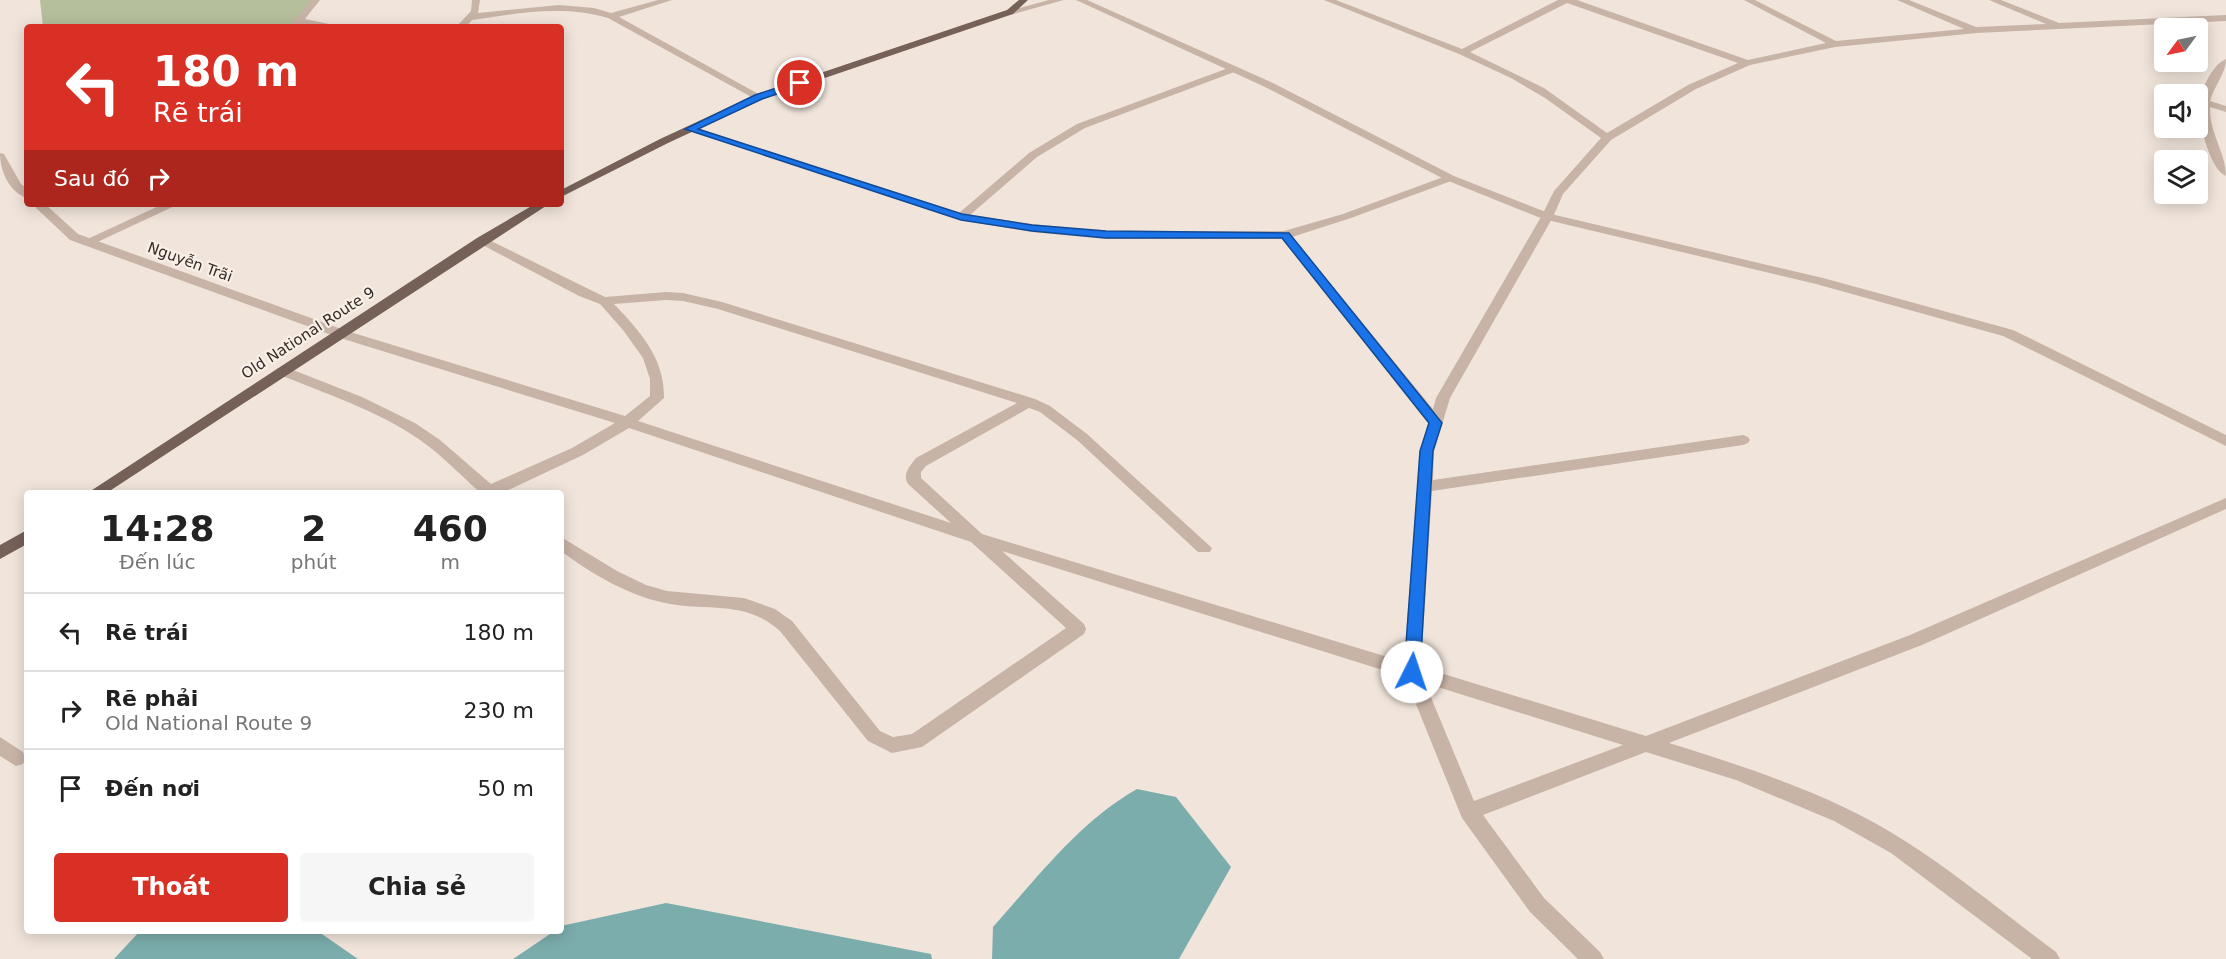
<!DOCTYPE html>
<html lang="vi">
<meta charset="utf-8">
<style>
body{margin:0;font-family:"DejaVu Sans",sans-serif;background:#f6f6f6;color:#222;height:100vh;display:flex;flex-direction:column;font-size:22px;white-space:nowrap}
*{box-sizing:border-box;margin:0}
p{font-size:20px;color:#767676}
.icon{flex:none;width:33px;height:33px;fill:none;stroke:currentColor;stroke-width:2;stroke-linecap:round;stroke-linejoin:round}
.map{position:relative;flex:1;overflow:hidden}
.sheet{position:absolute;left:24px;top:490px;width:540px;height:444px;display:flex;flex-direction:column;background:#fff;border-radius:6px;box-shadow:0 3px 15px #0003}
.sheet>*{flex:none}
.banner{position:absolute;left:24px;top:24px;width:540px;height:183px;border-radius:6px;box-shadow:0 3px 15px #0003;background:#d93025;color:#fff;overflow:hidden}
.needle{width:39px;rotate:237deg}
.buttons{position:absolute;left:2154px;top:18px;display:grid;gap:12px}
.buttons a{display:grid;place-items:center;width:54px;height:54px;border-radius:6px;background:#fff;box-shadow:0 3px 15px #0003;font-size:30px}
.pin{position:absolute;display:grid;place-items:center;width:51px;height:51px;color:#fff;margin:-26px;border:3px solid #fff;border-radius:50%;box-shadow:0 2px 6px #0007}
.me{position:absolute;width:66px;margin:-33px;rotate:4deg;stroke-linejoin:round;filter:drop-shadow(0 0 4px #0008)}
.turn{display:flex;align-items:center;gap:21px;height:126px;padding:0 30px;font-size:27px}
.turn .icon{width:78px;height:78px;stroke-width:2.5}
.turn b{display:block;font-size:42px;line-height:51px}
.then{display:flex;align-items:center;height:57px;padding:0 30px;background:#0003;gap:12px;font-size:22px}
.eta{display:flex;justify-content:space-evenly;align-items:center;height:102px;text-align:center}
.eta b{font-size:36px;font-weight:700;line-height:42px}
.action{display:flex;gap:12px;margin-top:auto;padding:12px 30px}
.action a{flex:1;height:69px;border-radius:6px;background:#d93025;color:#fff;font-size:24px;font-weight:700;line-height:69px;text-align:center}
.action a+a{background:#f6f6f6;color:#222}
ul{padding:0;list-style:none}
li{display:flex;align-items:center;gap:18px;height:78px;padding:0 30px;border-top:2px solid #e0e0e0}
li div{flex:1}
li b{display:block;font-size:22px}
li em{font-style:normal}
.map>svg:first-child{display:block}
.green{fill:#b5bf9b}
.water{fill:#7badac}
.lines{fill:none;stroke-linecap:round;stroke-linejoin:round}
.minor{fill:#c8b4a7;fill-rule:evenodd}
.tertiary{fill:#c8b4a7;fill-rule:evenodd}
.primary{fill:#766159;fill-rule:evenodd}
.route{fill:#1a73e8;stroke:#114b97;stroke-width:1.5}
.labels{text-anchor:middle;stroke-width:4.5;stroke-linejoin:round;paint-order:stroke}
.street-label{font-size:15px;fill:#352b27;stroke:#f8efe7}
</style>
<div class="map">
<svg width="2226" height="959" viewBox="0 0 2226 959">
<rect width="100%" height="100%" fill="#f1e5db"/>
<!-- green -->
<path class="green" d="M40 0H312L298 27H43Z"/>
<!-- water -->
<path class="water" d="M1137 789 1176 797 1231 867 1179 959H992L993 927C1037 878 1079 822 1137 789Z
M666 903 931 954 932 959H513L553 932H561V926Z
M139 932H319L358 959H114Z"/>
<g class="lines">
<!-- minor -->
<path class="minor" d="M311 0H320L305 19 344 27 301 24 298 27H292V23Z
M472 0H480L478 13 559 5 594 8 611 13 658 0H672L619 17 764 97 755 99 608 18C563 5 518 13 472 20L466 27H456L471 11Z
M1049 0H1064L1010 15 1005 12Z
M1324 0H1336L1462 49 1558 0H1577L1748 60 1826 43 1744 0H1755L1836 41 1964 29 1897 0H1909L1976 27 2046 24 1989 0H2001L2059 23 2226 15V21L1977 33 1835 47 1750 65 1696 89 1611 140 1563 194 1553 217 1450 398 1434 451 1433 480 1743 435 1748 437 1750 440 1748 443 1743 445 1432 491 1421 667 1646 736 1910 635 2226 498V509L1922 645 1669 743C1749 768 1834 795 1905 841 1957 874 2006 915 2056 952L2060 959H2032L1891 853 1834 821 1736 780 1646 752 1483 815 1544 898 1600 952 1604 959H1578L1530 912 1462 818 1405 677 1002 551 1084 624 1086 629 1084 634 922 747 892 753 868 741 780 631C744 599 708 612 665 603 627 595 592 574 561 551V537L617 571 646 585 667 591 744 598 775 609 792 621 880 731 893 737 912 734 1066 628 971 542 629 428 583 455 500 494H482C461 476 442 455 420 440 377 410 326 394 278 374L276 371 278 368H288L362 397 415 423 440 440 491 484 572 448 615 423 337 337 335 334 337 331H347L625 416 650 396V379L643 358 623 330 600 304 579 296 475 241 481 237 485 238 605 297 666 292 683 293 722 302 1035 399 1050 406 1087 434 1212 548 1210 552H1198L1077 440 1040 412 1029 408 926 466 921 472V478L982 534 1404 662 1420 451 1428 423 1282 239H1106L1032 232 961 220 685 129 694 127 959 213 1029 153 1077 124 1231 67H1237V71L1085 128 1037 157 970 215 1032 224 1106 231H1284L1343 214 1446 176H1454V180L1351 218 1292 237 1433 409 1436 398 1541 217 1554 191 1601 138 1545 98 1511 78 1459 54ZM1567 3 1738 63 1688 85 1607 133 1544 88 1470 52ZM666 300 683 301 718 309 1017 403 916 458C910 466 902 474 908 484L951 523 638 421 664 398C665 359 640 331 614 304ZM1425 683 1623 745 1474 801Z
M163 204H179L91 245H83L81 242Z
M0 737 23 752 25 758 23 764 16 766 0 756Z"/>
<!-- tertiary -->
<path class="tertiary" d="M1076 0H1087L1273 83 1454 176 1551 214 1823 278 2013 330 2226 435V446L2003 336 1816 284 1543 219 1446 180 1265 87Z
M2226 59C2226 74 2214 86 2210 101L2226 106V112L2210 107C2209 133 2226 152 2226 176 2210 171 2196 116 2199 101 2202 88 2213 64 2226 59Z
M0 153 4 154 21 184 27 189V198C9 192 0 171 0 153Z
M32 204H45L78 234 347 331 349 334 347 337H337L70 240Z"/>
<!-- primary -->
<path class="primary" d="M1019 0H1028L1013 14 763 99 668 143 561 197V190L660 139 755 95 1007 10Z
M535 204H549L105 494H86L477 238Z
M27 530V544L0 559V545Z"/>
</g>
<!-- route -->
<path class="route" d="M800 80 804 81V85L762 99 698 129 962 214 1032 225 1106 231 1289 233 1442 423 1433 451 1420 672 1418 676 1412 678 1406 676 1404 672 1420 451 1429 423 1282 238H1106L1032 231 961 220 685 129 755 95Z"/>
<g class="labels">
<!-- street labels -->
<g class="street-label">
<text transform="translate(190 262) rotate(20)" y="5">Nguyễn Trãi</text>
<text transform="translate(308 333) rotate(-33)" y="5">Old National Route 9</text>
</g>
</g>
</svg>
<div class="buttons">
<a><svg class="needle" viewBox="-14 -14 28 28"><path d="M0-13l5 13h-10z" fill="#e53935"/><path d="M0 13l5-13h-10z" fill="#767676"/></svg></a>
<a><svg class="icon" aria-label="sound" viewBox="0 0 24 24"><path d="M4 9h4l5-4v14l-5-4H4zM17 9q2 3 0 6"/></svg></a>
<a><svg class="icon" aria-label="layers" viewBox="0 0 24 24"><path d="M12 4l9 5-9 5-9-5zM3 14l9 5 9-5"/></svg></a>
</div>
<div class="pin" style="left:800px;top:83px;background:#d93025"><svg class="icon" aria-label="arrive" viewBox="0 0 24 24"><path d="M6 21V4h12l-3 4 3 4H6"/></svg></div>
<svg class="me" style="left:1412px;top:672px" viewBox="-20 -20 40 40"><circle r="19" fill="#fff"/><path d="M0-13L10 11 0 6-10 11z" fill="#1a73e8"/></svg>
<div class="banner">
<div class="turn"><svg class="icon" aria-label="left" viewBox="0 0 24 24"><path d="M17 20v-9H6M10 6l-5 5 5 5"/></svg><div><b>180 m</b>Rẽ trái</div></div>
<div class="then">Sau đó<svg class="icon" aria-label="right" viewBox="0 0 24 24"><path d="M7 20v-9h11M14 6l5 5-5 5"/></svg></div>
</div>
<section class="sheet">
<div class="eta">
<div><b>14:28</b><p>Đến lúc</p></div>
<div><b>2</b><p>phút</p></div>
<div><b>460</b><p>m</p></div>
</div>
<ul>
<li><svg class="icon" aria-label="left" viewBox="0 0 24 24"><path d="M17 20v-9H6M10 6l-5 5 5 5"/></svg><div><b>Rẽ trái</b></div><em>180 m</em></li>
<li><svg class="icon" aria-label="right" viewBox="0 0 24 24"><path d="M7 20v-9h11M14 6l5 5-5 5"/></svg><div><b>Rẽ phải</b><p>Old National Route 9</p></div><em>230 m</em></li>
<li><svg class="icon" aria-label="arrive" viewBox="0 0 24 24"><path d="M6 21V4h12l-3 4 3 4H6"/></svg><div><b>Đến nơi</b></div><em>50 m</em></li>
</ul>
<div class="action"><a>Thoát</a><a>Chia sẻ</a></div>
</section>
</div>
